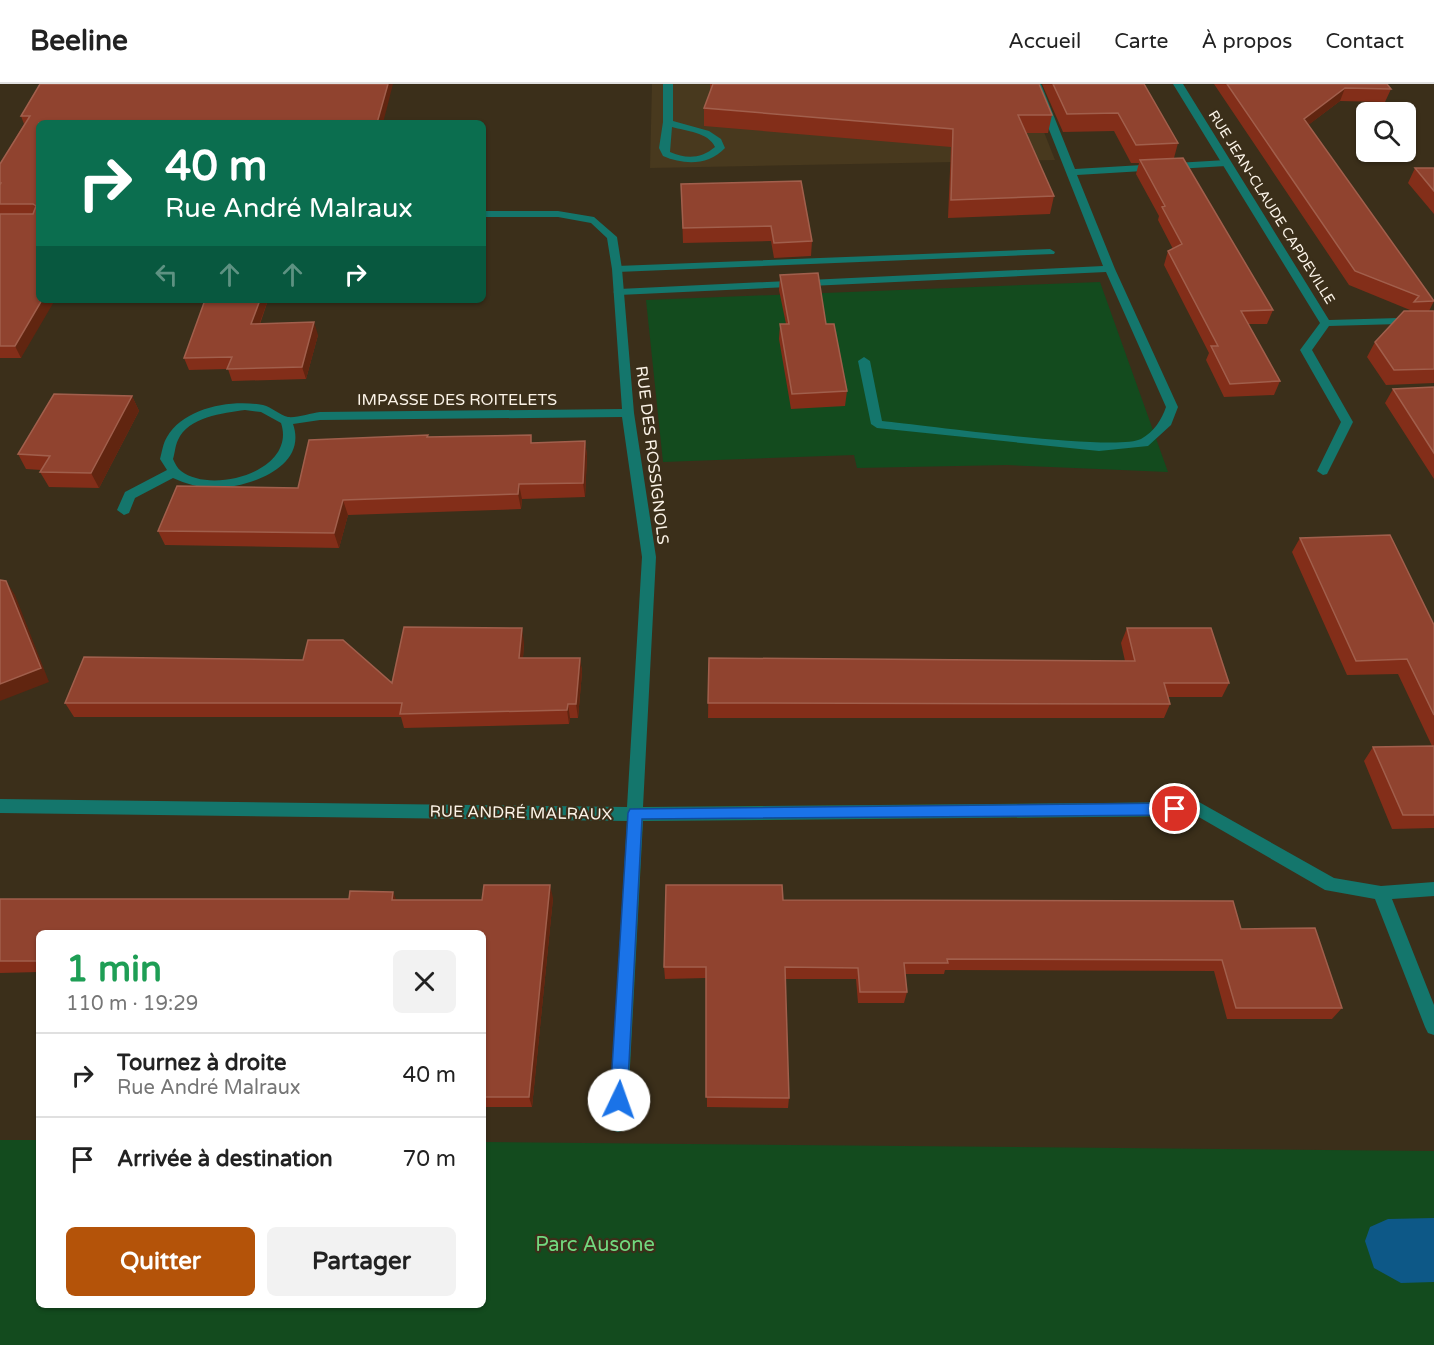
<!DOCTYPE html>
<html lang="fr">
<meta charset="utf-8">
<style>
body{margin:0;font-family:"Varela Round",sans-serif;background:#f2f2f2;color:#222;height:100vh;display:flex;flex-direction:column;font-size:22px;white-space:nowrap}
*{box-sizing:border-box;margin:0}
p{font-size:20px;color:#767676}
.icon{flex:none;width:33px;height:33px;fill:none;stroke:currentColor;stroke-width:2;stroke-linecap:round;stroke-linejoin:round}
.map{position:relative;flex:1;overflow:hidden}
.drawer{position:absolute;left:36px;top:846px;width:450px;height:378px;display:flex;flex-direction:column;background:#fff;border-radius:9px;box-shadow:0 2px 4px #0004}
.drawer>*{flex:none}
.hud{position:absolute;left:36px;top:36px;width:450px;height:183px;border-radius:9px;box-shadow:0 2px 4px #0004;background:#0b6e4f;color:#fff;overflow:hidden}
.controls{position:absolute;left:1356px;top:18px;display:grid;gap:12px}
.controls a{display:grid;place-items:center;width:60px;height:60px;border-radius:9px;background:#fff;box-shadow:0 2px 4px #0004;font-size:30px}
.pin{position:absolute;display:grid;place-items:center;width:51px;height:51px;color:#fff;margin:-26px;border:3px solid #fff;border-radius:50%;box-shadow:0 2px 6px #0007}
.me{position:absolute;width:66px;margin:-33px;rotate:3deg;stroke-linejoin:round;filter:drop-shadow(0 0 4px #0008)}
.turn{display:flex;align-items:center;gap:21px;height:126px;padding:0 30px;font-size:27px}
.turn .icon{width:78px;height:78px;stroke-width:2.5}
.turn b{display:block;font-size:42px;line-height:51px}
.lanes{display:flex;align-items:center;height:57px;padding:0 30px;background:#0003;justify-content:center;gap:30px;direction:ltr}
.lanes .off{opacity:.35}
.round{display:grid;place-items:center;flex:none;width:63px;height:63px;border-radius:9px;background:#f2f2f2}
.summary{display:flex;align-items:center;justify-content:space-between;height:102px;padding:0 30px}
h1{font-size:36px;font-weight:700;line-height:45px;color:#1e9e55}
.action{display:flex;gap:12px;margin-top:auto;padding:12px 30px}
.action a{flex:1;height:69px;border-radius:9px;background:#b45309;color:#fff;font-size:24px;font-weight:700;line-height:69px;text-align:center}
.action a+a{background:#f2f2f2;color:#222}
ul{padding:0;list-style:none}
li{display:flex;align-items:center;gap:18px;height:84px;padding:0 30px;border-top:2px solid #e0e0e0}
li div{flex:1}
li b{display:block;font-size:22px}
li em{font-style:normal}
header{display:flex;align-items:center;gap:36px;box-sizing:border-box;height:84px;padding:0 30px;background:#fff;border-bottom:2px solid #e0e0e0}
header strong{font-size:28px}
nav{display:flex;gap:33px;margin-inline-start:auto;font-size:21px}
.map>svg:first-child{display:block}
.built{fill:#48391e}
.green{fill:#134b1e}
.water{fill:#0d5887}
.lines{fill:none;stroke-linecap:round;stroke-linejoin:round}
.lane{fill:#14766c;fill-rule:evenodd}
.street{fill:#14766c;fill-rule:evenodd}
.wall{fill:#832e19}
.shaded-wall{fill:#612510}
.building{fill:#90432f;stroke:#a15f4c;stroke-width:1.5}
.route{fill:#1a73e8;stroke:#114b97;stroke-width:1.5}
.labels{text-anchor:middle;stroke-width:4.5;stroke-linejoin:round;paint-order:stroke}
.far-street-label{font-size:14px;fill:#fbf3e7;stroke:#3b2f1a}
.street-label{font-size:16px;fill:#fbf3e7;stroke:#3b2f1a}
.near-park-label{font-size:20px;fill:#72d97f;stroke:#3b2f1a}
</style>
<header>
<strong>Beeline</strong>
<nav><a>Accueil</a><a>Carte</a><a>À propos</a><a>Contact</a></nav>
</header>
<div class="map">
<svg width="1434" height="1261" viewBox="0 0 1434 1261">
<rect width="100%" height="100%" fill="#3b2f1a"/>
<!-- built -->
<path class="built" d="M652 0H1025L1055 76 650 84Z"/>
<!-- green -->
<path class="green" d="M1100 198 1168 388 1007 381 857 384 854 371 663 378 646 216Z
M0 1056H39V1221H483V1058L1434 1067V1261H0Z"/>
<!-- water -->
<path class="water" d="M1434 1134V1198L1401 1199 1374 1184 1365 1157 1370 1143 1388 1135Z"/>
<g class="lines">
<!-- lane -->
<path class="lane" d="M663 0H673V37L709 47 721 55 725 64C708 82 684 81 663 72L659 64 663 38ZM672 43C686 47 708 48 715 63 701 75 686 75 670 68Z
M1031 0H1041L1075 85 1226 76 1231 79 1226 82 1077 91 1115 185 1178 323 1171 341 1148 362 1099 367 877 344 871 340 858 277 864 273 870 277 882 337C923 341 1116 368 1141 355 1154 348 1162 335 1166 323L1106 188 619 211 613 208 619 205 1103 182Z
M1050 165 1055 168 1054 170 617 188 612 185 617 182Z"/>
<!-- street -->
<path class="street" d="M1173 0H1183L1329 236 1434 233V239L1329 242 1312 266 1353 338 1327 390 1323 391 1317 387 1341 338 1300 266 1320 239Z
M483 127H558L594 133 617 153 622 185 634 329 656 473 643 723 1199 718 1334 794 1381 802 1434 798V812L1392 815 1434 921V951L1428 949 1425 943 1375 815 1325 806 1197 732 643 737 627 1039 625 1046 618 1048 611 1046 609 1039 627 737 0 729V715L627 723 642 473 622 333 320 336 293 340C308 383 250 403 217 404 201 405 187 400 173 394L135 414 129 429 124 431 117 426 125 408 167 386 160 375C162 368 163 359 167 353 184 323 232 315 263 321 272 323 279 331 288 333 297 334 311 329 320 328L622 325 612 185 607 154 591 139 558 133H483ZM245 326 261 328 281 339C297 387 212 411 181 387 177 384 175 379 173 375 175 369 175 362 178 356 188 333 223 329 245 326Z"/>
</g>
<!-- wall -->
<path class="wall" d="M40 0 39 39V216L21 274H0V80L24 40 21 32Z
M710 0H1039L1052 31 1048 49H1026L1054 112 1050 130 948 134 951 63 704 42V24L710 8Z
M1042 0H1144L1178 59 1174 74 1273 226 1267 240H1248L1280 297 1274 311 1224 313 1206 276 1209 269 1164 181 1168 167 1173 165 1158 136 1159 132 1136 90 1139 79H1131L1114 47 1063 48Z
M1214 0H1387L1391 5 1385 18 1340 17 1308 41 1434 217 1429 227H1434V299L1386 301 1367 273 1375 258 1410 226 1349 201Z
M1415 84H1434V130L1408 99Z
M681 100 812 157 811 172 774 174 771 157 683 159Z
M780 191 826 240 847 307 845 322 791 325 779 255 780 240H786L779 206Z
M205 216H268L260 240 318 251 306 295 232 297 228 285 189 286 184 274Z
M1434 303V395L1385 319 1393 305Z
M132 312 139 327 99 404 49 403 40 388 41 386 26 385 18 370Z
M428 353 532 359 585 357 587 372 585 413 522 415 521 425 348 431 339 464 165 461 158 447 298 404Z
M1300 454 1434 541V744L1392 745 1364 677 1373 663 1432 662 1398 590 1347 591 1292 468Z
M1127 544 1229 599 1222 613H1168L1170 620 1164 634H708L709 574 1125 577 1121 559Z
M524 558 523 574H580L582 588 578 634H570L569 640 404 644 401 633H74L65 619 303 576 392 599Z
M553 814 532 1023H483V849H39V888L0 889V815L482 816Z
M783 816 1241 845 1342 924 1332 935H1227L1214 887 945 886 944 890H905L907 908 904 919H858L856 895H785L789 1014 788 1024 707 1023 706 894 665 895 664 883Z"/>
<!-- shaded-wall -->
<path class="shaded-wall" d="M388 0H393L383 39H377Z
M1345 4 1340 17 1299 48 1304 35Z
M42 216H55L21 274 15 262Z
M260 216H268L255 252 251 240Z
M314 238 318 251 306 295 302 283Z
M132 312 139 327 99 404 91 389Z
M585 357 587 372 585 413 583 399Z
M519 400 522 415 521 425 518 410Z
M343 416 348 431 339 464 334 449Z
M6 497 15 511 49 598 0 617V600Z
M522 544 524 558 522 588 519 574Z
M580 574 582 588 578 634 576 620Z
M568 620 570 634 569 640 567 626Z
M550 801 553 814 532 1023 529 1013Z
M393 808 398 820 392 816Z"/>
<!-- building -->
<path class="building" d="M40 0H388L377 39H39V216H42L15 262H0V130H33L36 122 33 120H0V101L1 99H0V80L30 32H21Z
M713 0H1039L1052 31H1018L1054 112 951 116 953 45 704 24Z
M1053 0H1144L1178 59 1136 61 1118 29 1067 30Z
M1227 0H1387L1391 5 1345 4 1304 35 1434 217 1414 218 1419 212 1355 187Z
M1183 74 1273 226 1241 227 1280 297 1230 300 1211 262H1218L1168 167 1182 160 1162 123 1165 122 1140 76Z
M1415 84H1434V107Z
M801 97 812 157 774 159 771 142 683 144 681 100Z
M818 189 826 240H834L847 307 792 310 780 240H789L780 191Z
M205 216H260L251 240 314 238 302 283 227 285 232 273 184 274Z
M1404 227H1434V285L1394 286 1375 258Z
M1434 303V369L1393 305Z
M54 310 132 312 91 389 40 388 50 372 18 370Z
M428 351 427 353 531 351V359L585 357 583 399 519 400 518 410 343 416 334 449 158 447 177 402 298 404 309 356Z
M1390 451 1434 541V631L1407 575 1356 577 1300 454Z
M0 496 6 497 41 584 0 600Z
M404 543 522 544 519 574H580L576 620H568L567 626 400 630 402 619H65L84 573 303 576 308 556H343L392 599Z
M1127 544H1211L1229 599H1164L1170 620 708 619 709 574 1135 577Z
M1434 662V731H1403L1373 663Z
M484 801H550L529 1013H483V849H39V877H0V815H349L350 807 393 808 392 816H482Z
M666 801H782L783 816 1233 817 1241 845 1315 844 1342 924H1236L1222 876 947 875 948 879H904L907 908H860L858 884 785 883 789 1014 706 1013V883H664Z"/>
<!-- route -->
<path class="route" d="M1175 719 1181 721 1183 725 1181 729 1175 731 642 735 627 1016 625 1022 619 1024 613 1022 610 1016 628 729 630 725Z"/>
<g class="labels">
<!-- far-street labels -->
<g class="far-street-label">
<text transform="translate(1272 123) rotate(58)" y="5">RUE JEAN-CLAUDE CAPDEVILLE</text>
</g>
<!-- street labels -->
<g class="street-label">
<text x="457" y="321">IMPASSE DES ROITELETS</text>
<text transform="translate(653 371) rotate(83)" y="6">RUE DES ROSSIGNOLS</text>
<text transform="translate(521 728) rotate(1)" y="6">RUE ANDRÉ MALRAUX</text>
</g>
<!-- near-park labels -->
<g class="near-park-label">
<text x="595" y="1167">Parc Ausone</text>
</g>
</g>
</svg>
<div class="controls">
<a><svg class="icon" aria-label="search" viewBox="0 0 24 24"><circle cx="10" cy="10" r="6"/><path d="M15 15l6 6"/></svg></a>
</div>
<div class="pin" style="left:1175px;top:725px;background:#d93025"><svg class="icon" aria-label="arrive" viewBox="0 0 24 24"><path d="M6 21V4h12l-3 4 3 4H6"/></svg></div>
<svg class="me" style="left:619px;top:1016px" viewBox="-20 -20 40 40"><circle r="19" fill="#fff"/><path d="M0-13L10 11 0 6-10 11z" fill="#1a73e8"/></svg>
<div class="hud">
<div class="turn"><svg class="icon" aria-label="right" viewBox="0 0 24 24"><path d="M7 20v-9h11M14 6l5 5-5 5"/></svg><div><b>40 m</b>Rue André Malraux</div></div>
<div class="lanes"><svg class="icon off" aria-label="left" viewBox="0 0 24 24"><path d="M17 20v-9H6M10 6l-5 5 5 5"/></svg><svg class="icon off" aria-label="ahead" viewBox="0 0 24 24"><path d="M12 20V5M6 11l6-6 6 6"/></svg><svg class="icon off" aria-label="ahead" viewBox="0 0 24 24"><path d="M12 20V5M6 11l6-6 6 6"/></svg><svg class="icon" aria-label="right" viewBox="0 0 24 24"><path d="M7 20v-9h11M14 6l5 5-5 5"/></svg></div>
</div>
<section class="drawer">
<div class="summary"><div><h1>1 min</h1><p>110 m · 19:29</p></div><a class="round"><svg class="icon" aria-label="close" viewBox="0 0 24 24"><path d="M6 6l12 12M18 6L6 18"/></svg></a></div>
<ul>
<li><svg class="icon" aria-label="right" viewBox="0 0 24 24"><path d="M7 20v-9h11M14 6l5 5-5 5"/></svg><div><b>Tournez à droite</b><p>Rue André Malraux</p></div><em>40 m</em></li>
<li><svg class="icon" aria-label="arrive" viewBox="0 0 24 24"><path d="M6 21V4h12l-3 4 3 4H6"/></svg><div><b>Arrivée à destination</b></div><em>70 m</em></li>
</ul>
<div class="action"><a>Quitter</a><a>Partager</a></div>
</section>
</div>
